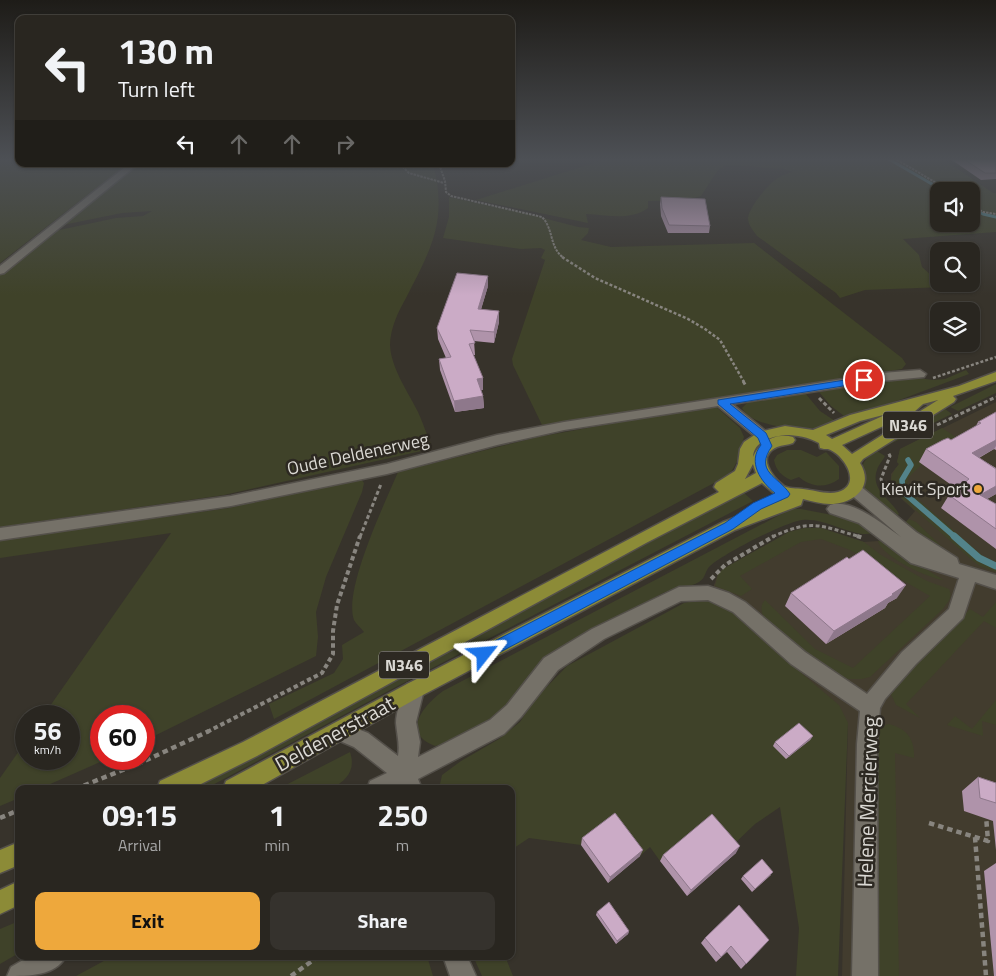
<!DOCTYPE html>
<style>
body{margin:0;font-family:"Titillium Web",sans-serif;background:#35322d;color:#f1f3f6;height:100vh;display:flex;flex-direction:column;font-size:19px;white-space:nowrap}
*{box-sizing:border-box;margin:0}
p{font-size:16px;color:#a5a5a5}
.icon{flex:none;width:28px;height:28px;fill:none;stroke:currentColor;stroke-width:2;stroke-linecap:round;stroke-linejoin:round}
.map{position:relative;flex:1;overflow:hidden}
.side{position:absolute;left:15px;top:785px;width:500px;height:175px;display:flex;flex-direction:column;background:#292620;border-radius:10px;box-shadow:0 1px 4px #0004,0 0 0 1px #45433e}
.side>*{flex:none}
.top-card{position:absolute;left:15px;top:15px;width:500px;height:152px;border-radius:10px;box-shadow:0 1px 4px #0004,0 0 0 1px #45433e;background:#292620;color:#f1f3f6;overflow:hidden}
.buttons{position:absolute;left:930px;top:182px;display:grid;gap:10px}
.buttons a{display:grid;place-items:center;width:50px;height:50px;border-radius:10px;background:#292620;box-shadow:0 1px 4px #0004,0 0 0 1px #45433e;font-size:25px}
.speed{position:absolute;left:15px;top:705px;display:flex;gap:10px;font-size:25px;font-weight:700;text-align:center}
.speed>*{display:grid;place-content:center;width:65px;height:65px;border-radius:50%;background:#292620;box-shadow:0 1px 4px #0004,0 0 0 1px #45433e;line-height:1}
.speed small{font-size:12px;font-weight:400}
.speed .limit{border:8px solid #d22;background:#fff;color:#111}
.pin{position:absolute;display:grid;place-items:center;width:42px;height:42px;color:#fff;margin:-21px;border:2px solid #fff;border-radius:50%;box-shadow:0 1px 5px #0007}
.me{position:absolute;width:55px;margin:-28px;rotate:62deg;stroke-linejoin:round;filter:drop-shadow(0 0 4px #0008)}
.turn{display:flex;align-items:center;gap:18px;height:105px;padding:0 20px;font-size:22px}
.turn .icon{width:65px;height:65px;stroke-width:2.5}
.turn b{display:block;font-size:35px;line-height:42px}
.lanes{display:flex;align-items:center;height:48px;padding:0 20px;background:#0003;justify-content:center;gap:25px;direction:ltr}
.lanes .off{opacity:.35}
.eta{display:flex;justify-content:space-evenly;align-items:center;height:85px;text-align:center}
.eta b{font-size:30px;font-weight:700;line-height:35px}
.action{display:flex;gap:10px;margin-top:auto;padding:10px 20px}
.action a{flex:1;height:58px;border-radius:10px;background:#eea83c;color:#111;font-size:20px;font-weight:700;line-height:58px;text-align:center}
.action a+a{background:#35322d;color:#f1f3f6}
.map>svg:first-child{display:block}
.built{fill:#423c2e}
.green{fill:#3f4229;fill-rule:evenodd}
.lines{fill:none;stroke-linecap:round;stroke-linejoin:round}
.stream-far2{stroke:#53838a;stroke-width:3}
.stream-far1{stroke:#53838a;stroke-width:5.5}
.stream{stroke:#53838a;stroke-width:7}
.street-casing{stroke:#54504a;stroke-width:3}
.primary-casing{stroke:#54504a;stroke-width:3}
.path-far4{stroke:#88857f;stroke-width:2;stroke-dasharray:2.5 1;stroke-linecap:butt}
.path-far3{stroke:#88857f;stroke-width:2.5;stroke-dasharray:3 2;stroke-linecap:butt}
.path-far2{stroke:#88857f;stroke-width:3;stroke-dasharray:4 2.5;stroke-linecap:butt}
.path-far1{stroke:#88857f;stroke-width:4;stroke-dasharray:4.5 3;stroke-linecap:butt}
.path{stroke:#88857f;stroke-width:4.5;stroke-dasharray:5.5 4;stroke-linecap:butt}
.street{fill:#757168;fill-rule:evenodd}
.primary{fill:#8c8b37;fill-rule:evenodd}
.wall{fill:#af93aa}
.shaded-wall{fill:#8e788b}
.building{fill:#cbabc6;stroke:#8e788b}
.route{fill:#1a73e8;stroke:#114b97}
.poi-dot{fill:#eea83c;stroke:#2d2922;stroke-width:2}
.labels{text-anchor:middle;stroke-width:5;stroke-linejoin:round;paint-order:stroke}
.shield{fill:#2d2922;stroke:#a7a49f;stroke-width:1}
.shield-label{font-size:16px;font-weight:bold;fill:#dbd9d4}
.street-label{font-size:18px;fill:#dbd9d4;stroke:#2d2922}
.poi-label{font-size:18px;fill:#dbd9d4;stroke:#2d2922;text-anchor:end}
.near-street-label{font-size:21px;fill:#dbd9d4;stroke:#2d2922}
</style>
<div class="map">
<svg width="996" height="976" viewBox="0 0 996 976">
<rect width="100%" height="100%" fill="#37332b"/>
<!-- built -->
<path class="built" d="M996 402V976H842L848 723 712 601 714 585 718 574 723 569 789 532 804 528H821L864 542 878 541 891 533 904 524 915 511 895 493 891 485V474L899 464 897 462 900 449Z"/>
<!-- green -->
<path class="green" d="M0 158H19V164H127L0 263Z
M610 158H950L943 159 993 193H996V232L903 239 919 255 922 267 944 287 865 290 840 298 836 293 757 236C753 230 748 225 748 218 749 207 769 183 778 178 782 175 788 173 793 172L784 169 727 165 718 170 701 196 688 200 648 201V208C631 221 606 215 586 214L588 223 476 200ZM939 191H971V224H939Z
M138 164H433C448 221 431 249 406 298 398 312 390 329 390 345 391 368 408 392 418 412 423 423 426 433 431 444L426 450 224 495 0 527V273L50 232 116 218 143 216 152 211 122 213 58 226Z
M449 197 528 214 578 227 589 228 588 233 581 240 611 247 754 243 902 358 906 364 902 369 542 425 513 365 512 359 545 260 541 258 545 250 541 248 521 249 443 238 449 217Z
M966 370 969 374 886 405 844 416 831 406 819 392 910 377 933 380 945 379Z
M996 384V393L958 411 950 407Z
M805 393 820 411 835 421C829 425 823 428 816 428 798 430 751 427 742 408L749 401Z
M714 405 740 428 744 437C739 451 739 465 727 476L274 719 269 704 334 673 343 659 342 645 364 632C361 628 356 624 354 620 343 590 385 503 398 472L538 437Z
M945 409 952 414 888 445V444Z
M942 428 959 439 922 464 909 477 907 484 912 494 983 556 996 563V572L980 566 973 561 896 493C888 481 891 474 899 464L897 462 900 449Z
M787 450H801L817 457 826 452 839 466V479C825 489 811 487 799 477L791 480C782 476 776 471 774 460L777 455Z
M877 451 885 456C883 461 878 465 877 470 870 490 891 499 899 514L894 518 863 489C861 469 858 463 877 451Z
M361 479 364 483 362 492 326 577 316 612 318 637 316 656 144 741V716H101V759H107L39 789H19V798L0 806V778L26 741V759H69V716H43L171 533 0 558V540L229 508Z
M744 493 753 501 392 689 205 789H190L386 685 651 540Z
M791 509H801L853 519 873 533C855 539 825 517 802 520 783 523 725 553 710 566 705 570 706 578 699 582 689 588 674 588 663 593L543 659 500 712 466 734 447 743 435 746C400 733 424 705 443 691Z
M909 519 916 522 960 564 947 556 904 524Z
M805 528H821L864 542 881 555 927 581 949 589C953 598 948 601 943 609L870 677 862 679H848L820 667 764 617C761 612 760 605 765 600L815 649 853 668 930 596 850 550 821 539 801 542 740 576 752 589 741 596 715 586 718 574 723 569 789 532Z
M882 539 912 561 944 580C929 579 881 556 878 541Z
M996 598V628L984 621 906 704 920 718 896 705 890 692 893 687 970 609 983 617 996 602Z
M704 599 723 603 746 617 800 672 839 705 848 723 838 976H796L799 928 780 807 755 824 731 847 660 861 650 847 640 856 613 821 581 845 529 838 511 850V789H439L442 775 461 761 499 739 520 722 534 700 567 666 684 603Z
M996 700V725L982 721 983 736 947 725 955 716 972 729Z
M889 724C907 729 915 739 914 758L895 753 899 976H876V746L877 728Z
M350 752C356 770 347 780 331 789H278Z
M19 921V953L0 964V929Z
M113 956H427L433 976H76Z
M473 956H505L513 976H482Z"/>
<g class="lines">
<!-- stream-far2 -->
<path class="stream-far2" d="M887 158 944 191
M971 207 983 214 996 217"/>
<!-- stream-far1 -->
<path class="stream-far1" d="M908 460 911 465 902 480 903 492 955 537"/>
<!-- stream -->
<path class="stream" d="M954 536 979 558 996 566"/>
<defs>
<path id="street" d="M129 164H138L4 273 0 274V266Z
M920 370 926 374 924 377 882 381 732 404 768 433 770 436 768 439H758L718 406 564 430 497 445 387 474 231 506 0 540V528L231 496 387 464 497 435 564 422 882 373Z
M854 484 859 485 916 532 957 558 959 564 996 575V589L975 582 963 618 916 664 885 699 880 708 877 744 878 976H852L857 744 860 711 791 664 733 612 708 600 681 601 604 639 558 670 521 717 504 734 418 779 422 789H367L370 781 387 773 354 747 333 738 330 731 333 724 340 722 368 733 398 756C400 744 397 735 396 723 396 712 402 694 407 684L414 681 421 684 424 690 416 722 420 742 418 757 490 720 507 705 544 658 592 629 679 587 708 586 729 593 745 602 805 652 867 694 902 652 949 609 959 578 911 563 859 523 830 513 827 509 830 505C852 498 884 525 901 537L849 493 846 489 849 485Z
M30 956H66C56 976 29 976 7 976L11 967Z
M443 956H467L476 976H450Z"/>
<path id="primary" d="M996 372V381L953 396 956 399 954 402 863 459 860 463C875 487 853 504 830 504 821 504 812 501 803 499L801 505 735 530 421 696 255 789H223L226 781 407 684 723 522 782 500 762 483 646 543 257 756 191 789H157L160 781 243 742 719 492 714 487 716 483 735 471 738 464 740 449 744 442 759 432 785 426 813 430 850 415 959 386ZM938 400 852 454 842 445 914 412 923 404ZM887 414 832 439 826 435 860 421ZM785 435C797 435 808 437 819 443L820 448C823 449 825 449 828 449 844 454 863 485 838 492 827 495 814 490 803 489 797 488 789 489 784 486 772 477 756 456 777 447 782 445 788 445 793 443L795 440 793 437C777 432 759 442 753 457 754 441 771 437 785 435ZM753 464 756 473 745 479Z
M19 842V865L0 873V850Z
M19 881V905L0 914V890Z"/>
</defs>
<!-- street casing -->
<use href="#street" class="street-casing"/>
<!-- primary casing -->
<use href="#primary" class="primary-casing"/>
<!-- path-far4 -->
<path class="path-far4" d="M894 158 950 191
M400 164 409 173 444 183
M439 164 445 181 446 192 451 196 542 217C554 229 549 248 564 258
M971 204 983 212 996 214"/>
<!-- path-far3 -->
<path class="path-far3" d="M562 257 595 278 688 319 705 329 720 340 744 382
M933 378 996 357"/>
<!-- path-far2 -->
<path class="path-far2" d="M743 381 746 386
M819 398 834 413
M937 425 996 397
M886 494 881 479 890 456 888 452
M360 537 381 484
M772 537C813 518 820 526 861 537"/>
<!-- path-far1 -->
<path class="path-far1" d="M857 536 863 538
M711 579 725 565 774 536
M207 732 322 673 333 654V631L337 605 360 536"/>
<!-- path -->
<path class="path" d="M75 789 138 764 209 731
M0 818 19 810
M929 823 988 841 986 816
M975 837 986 976
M291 976 319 956"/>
<!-- street -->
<use href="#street" class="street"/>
<!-- primary -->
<use href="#primary" class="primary"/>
</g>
<!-- wall -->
<path class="wall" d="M949 158H996V179L981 180Z
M661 197 710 226 709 233H668L661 216 660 204Z
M488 286 481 309 499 322 494 343 474 341 475 355H473L483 378V390H481L483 396 484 408 455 412 440 370 439 359 446 358 438 339 437 328Z
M996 412V450L994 449 979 458 996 468V494L987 499 996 504V549L941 508 949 495 957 489 919 462 926 449 951 440 976 426 978 422Z
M791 593 897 598 888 603 885 608 826 644 785 606Z
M813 736 810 740 786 759 773 746 775 742Z
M978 777 996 783V850L993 821 964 811 962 791Z
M582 838 640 856 608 883 581 845Z
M736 853 687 896 660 861 663 855Z
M996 863V976H994L984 871Z
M771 875 752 892 741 879 743 876Z
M597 912 629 931 628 934 616 944 596 915Z
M705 938 769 940 741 969 727 952 716 962 701 943Z"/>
<!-- shaded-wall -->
<path class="shaded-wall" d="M488 276V286L478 320V309Z
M499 311V322L494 343V332Z
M978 311 974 319 971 320V314Z
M483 378V390H477V379Z
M483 396 484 408 455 412 454 401Z
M996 440V446L994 449 964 466 972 453Z
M996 486V494L971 508 980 495Z
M906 585 897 598 888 603 885 608 826 644 834 631Z
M813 736 810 740 786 759 789 756Z
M740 846 736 853 687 896 691 890Z
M643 850 640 856 608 883 610 877Z
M629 931 628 934 616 944 617 941Z"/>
<!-- building -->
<path class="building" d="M962 158H996V173H985Z
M661 197 705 199 710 226 669 225 662 208Z
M457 273 488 276 478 309 499 311 494 332 470 330 475 343 469 344 483 378 477 379 483 396 454 401 439 359 451 357 437 328Z
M961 302 978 311 971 314V311H946L943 310Z
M996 412V440L972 453 996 469V486L980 495 996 504V529L949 495 969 479 926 449 943 440 948 438 951 440 981 423 978 422Z
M863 550 906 585 892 594 893 595 834 631 791 593 847 557 849 559Z
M799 723 813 736 789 756 775 742Z
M978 777 996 783V803L980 798Z
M615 813 643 850 610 877 582 838Z
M712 814 740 846 691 890 663 855Z
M762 859 773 872 755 889 743 876Z
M609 902 629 931 617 941 597 912Z
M739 905 769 940 746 964 731 946 721 957 705 938Z"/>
<!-- sky -->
<linearGradient id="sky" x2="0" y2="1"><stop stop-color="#1e1c18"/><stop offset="0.54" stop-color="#4d5055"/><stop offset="1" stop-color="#4d5055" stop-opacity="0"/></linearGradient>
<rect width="996" height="295" fill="url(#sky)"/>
<!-- route -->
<path class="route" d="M864 377 868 378V382L730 404 766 433 772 446C754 472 778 476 790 494L788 497 761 509 733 529 489 658 484 660 479 658 477 654 479 649 725 523 753 503 775 493C761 482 747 462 761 445L758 438 718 404V400Z"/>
<!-- markers -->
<circle class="poi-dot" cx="978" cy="489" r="5"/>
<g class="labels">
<!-- shield labels -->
<g class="shield">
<rect x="883" y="411.5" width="50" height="27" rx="4"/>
<rect x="379" y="651.5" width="50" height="27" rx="4"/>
</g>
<g class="shield-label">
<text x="908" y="431">N346</text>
<text x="404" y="671">N346</text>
</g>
<!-- street labels -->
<g class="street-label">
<text transform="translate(358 454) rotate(-12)" y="6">Oude Deldenerweg</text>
</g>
<!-- poi labels -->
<g class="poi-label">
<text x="968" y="495">Kievit Sport</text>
</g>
<!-- near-street labels -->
<g class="near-street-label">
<text transform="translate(335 734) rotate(-29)" y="7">Deldenerstraat</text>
<text transform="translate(868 802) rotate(-88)" y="7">Helene Mercierweg</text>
</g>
</g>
</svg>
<div class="buttons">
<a><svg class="icon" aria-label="sound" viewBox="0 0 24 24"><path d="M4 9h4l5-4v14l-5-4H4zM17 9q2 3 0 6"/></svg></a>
<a><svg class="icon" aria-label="search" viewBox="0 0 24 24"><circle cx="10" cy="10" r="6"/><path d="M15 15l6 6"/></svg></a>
<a><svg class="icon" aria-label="layers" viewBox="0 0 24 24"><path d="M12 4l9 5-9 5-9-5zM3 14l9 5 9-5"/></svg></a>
</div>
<div class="speed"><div>56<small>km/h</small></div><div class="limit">60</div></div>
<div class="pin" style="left:864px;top:380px;background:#d93025"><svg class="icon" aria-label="arrive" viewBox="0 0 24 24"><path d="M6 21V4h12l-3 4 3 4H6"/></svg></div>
<svg class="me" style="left:484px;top:654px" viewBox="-20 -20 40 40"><path d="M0-17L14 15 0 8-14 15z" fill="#1a73e8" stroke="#fff" stroke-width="4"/></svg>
<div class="top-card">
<div class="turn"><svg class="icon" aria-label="left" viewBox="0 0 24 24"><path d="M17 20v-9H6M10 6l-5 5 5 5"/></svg><div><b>130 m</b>Turn left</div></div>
<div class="lanes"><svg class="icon" aria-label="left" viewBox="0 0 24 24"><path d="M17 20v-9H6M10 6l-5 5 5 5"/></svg><svg class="icon off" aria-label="ahead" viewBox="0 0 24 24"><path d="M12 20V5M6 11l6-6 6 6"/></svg><svg class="icon off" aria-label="ahead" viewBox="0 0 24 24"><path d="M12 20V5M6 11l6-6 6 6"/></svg><svg class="icon off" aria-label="right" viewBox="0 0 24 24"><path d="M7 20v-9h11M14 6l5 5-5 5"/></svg></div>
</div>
<section class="side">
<div class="eta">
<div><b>09:15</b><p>Arrival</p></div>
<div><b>1</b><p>min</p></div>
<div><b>250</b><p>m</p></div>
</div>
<div class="action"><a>Exit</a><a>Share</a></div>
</section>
</div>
